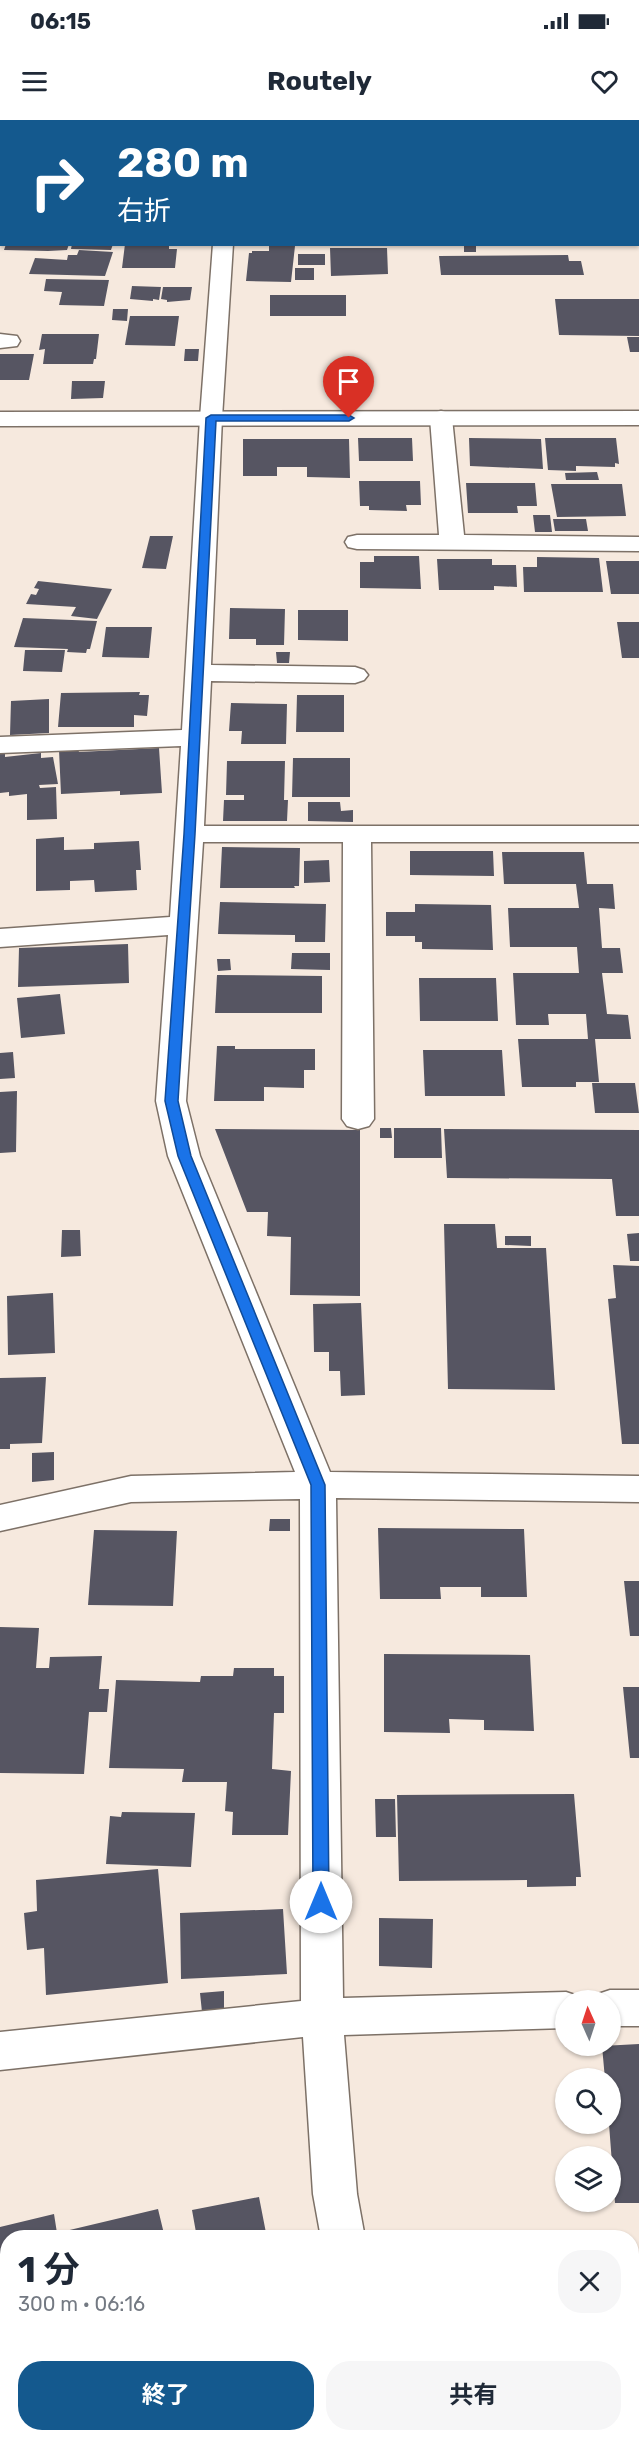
<!DOCTYPE html>
<html lang="ja">
<meta charset="utf-8">
<style>
body{margin:0;font-family:Rubik,"Noto Sans JP",sans-serif;background:#f6f6f7;color:#1f2937;height:100vh;display:flex;flex-direction:column;font-size:22px;white-space:nowrap}
*{box-sizing:border-box;margin:0}
p{font-size:20px;color:#747a83}
.icon{flex:none;width:33px;height:33px;fill:none;stroke:currentColor;stroke-width:2;stroke-linecap:round;stroke-linejoin:round}
.map{position:relative;flex:1;overflow:hidden}
.sheet{position:absolute;left:0px;top:2110px;width:639px;height:212px;display:flex;flex-direction:column;background:#fff;border-radius:24px 24px 0 0;box-shadow:0 2px 4px #0004}
.sheet>*{flex:none}
.banner{position:absolute;left:0px;top:0px;width:639px;height:126px;box-shadow:0 2px 4px #0004;background:#14598e;color:#fff;overflow:hidden}
.needle{width:39px;rotate:357deg}
.controls{position:absolute;left:555px;top:1870px;display:grid;gap:12px}
.controls a{display:grid;place-items:center;width:66px;height:66px;border-radius:50%;background:#fff;box-shadow:0 2px 4px #0004;font-size:30px}
.pin{position:absolute;display:grid;place-items:center;width:51px;height:51px;color:#fff;margin:-62px -26px;border-radius:50% 50% 50% 0;rotate:-45deg;box-shadow:0 0 6px #0007}
.pin .icon{rotate:45deg}
.me{position:absolute;width:66px;margin:-33px;rotate:0deg;stroke-linejoin:round;filter:drop-shadow(0 0 4px #0008)}
.turn{display:flex;align-items:center;gap:21px;height:126px;padding:0 18px;font-size:27px}
.turn .icon{width:78px;height:78px;stroke-width:2.5}
.turn b{display:block;font-size:42px;line-height:51px}
.round{display:grid;place-items:center;flex:none;width:63px;height:63px;border-radius:24px;background:#f6f6f7}
.headline{display:flex;align-items:center;justify-content:space-between;height:102px;padding:0 18px}
h1{font-size:36px;font-weight:700;line-height:45px}
.action{display:flex;gap:12px;margin-top:auto;padding:12px 18px}
.action a{flex:1;height:69px;border-radius:24px;background:#14598e;color:#fff;font-size:24px;font-weight:700;line-height:69px;text-align:center}
.action a+a{background:#f6f6f7;color:#1f2937}
.status{display:flex;justify-content:space-between;align-items:center;height:42px;padding:0 30px;background:#fff;direction:ltr}
.status svg{height:16px;fill:currentColor}
header{display:flex;justify-content:space-between;align-items:center;height:78px;padding:0 18px;background:#fff;font-size:27px;font-weight:700}
.map>svg:first-child{display:block}
.building{fill:#565562}
.lines{fill:none;stroke-linecap:round;stroke-linejoin:round}
.minor-casing{stroke:#7d7167;stroke-width:3}
.tertiary-casing{stroke:#7d7167;stroke-width:3}
.minor{fill:#fff;fill-rule:evenodd}
.tertiary{fill:#fff;fill-rule:evenodd}
.route{fill:#1a73e8;stroke:#114b97;stroke-width:1.5}
</style>
<div class="status"><b>06:15</b><svg viewBox="0 0 49 12"><path d="M0 12V9h3v3zM5 12V6h3v6zM10 12V3h3v9zM15 12V0h3v12zM26 1h20v11H26zM47 4h2v5h-2z"/></svg></div>
<header><svg class="icon" aria-label="menu" viewBox="0 0 24 24"><path d="M4 6h16M4 12h16M4 18h16"/></svg>Routely<svg class="icon" aria-label="heart" viewBox="0 0 24 24"><path d="M12 20l-8-8c-3-5 5-10 8-4 3-6 11-1 8 4z"/></svg></header>
<div class="map">
<svg width="639" height="2321" viewBox="0 0 639 2321">
<rect width="100%" height="100%" fill="#f6e9de"/>
<!-- building -->
<path class="building" d="M6 124H69L67 130 48 131 4 130Z
M72 124H113L111 130 71 129Z
M125 124H169V129H177L175 148H122Z
M464 124H476V132H464Z
M269 126H295L291 162 246 161 249 133H252V131H269Z
M330 128H387L388 154 331 156Z
M79 130 113 132 105 156 29 154 35 138 67 140 68 135H77Z
M298 134H325V145H298Z
M568 135 569 141H581L584 155H441L439 136Z
M295 148H314V160H295Z
M46 159 109 160 104 186 59 185 62 172 44 171Z
M132 166 161 167 159 180 153 179V181L130 179Z
M163 167H192L190 180 167 182V180L161 179Z
M270 175H346V196H270Z
M555 179H639V216L559 215Z
M113 189H128L127 201 112 200Z
M130 196H179L175 226 125 225Z
M42 214H99L96 239H94L93 244H43L45 229 39 230Z
M627 217H639V232H630Z
M185 229H199L198 241H184Z
M0 234H34L29 260H0Z
M72 261H105L103 278 71 279Z
M358 318H412L413 341H359Z
M469 318 541 319 543 349 470 346Z
M545 318H616L619 344 615 343V347L576 346V351L548 350Z
M243 319H349L350 358 307 357V347H277V356H243Z
M597 352 599 360H566L565 353Z
M359 361H420L421 385H406L407 391 369 390V386H360Z
M466 363H535L537 386H517L518 393H468Z
M551 364H622L626 396 557 397Z
M533 395H550L552 412H535Z
M553 399H586L588 411H555Z
M150 416H173L166 449 142 448Z
M374 436H419L421 469 360 468V442H374Z
M537 437 599 438 603 472H524L523 447H537Z
M437 439H492V445H516L517 467 494 466V470H439Z
M606 441H639V474H611Z
M38 461 112 469 97 499 71 496 76 487 26 484 31 474 36 475 39 469 34 468Z
M230 488 285 489 284 525H256V519H229Z
M298 490H348V521L298 520Z
M23 498 97 501 90 529H87L86 533 67 532 68 529 14 527Z
M617 502H639V538H622Z
M106 507H152L149 538 102 537Z
M25 530H65L62 552 23 551Z
M276 532H290L289 543H277Z
M140 572 139 575H149L147 596 134 595V607H58L61 573Z
M297 575H344V612H296Z
M49 579V613L10 615 11 581Z
M231 583 287 584 286 624H241L242 611H229Z
M159 628 162 673 120 675V671L61 674 59 630 78 629 79 632Z
M5 633V637L41 633V638L53 637 58 664 39 665 40 668 56 667 57 699 27 700V674L9 676V672L0 673V634Z
M293 638H350V677H292Z
M227 641H285L284 680H288L287 701H223L224 680H244V675H226Z
M308 682H340L341 691 353 690V702L308 701Z
M64 717V730L94 729V723L139 721 141 750H136L137 770 95 772 94 760 70 761V770L36 771V719Z
M222 727 300 728 299 766H294L295 768H220Z
M410 731H493L494 756 410 755Z
M502 732H584L587 764H613L615 789 599 788 602 828H620L623 853H602L607 894 628 895 631 919H595L599 962H576V967H522L518 919H588L586 894H548L549 905H516L513 853H579L577 827H510L508 788H579L576 764H504Z
M329 740 330 762 304 763V741Z
M220 782 326 784 325 822H295V815L218 814Z
M415 784 491 785 493 830 422 829V822H415V816H386V792H415Z
M128 824 129 863 18 867 19 828Z
M292 833H330V850L291 849Z
M217 839H230L231 850 218 851Z
M217 855 322 856V893H215Z
M419 858H496L498 901H420Z
M60 874 65 914 21 918 17 878Z
M217 926H235V929H315V950H304V968L264 967V981H214Z
M423 930H502L505 976H425Z
M13 932 15 958 0 959V933Z
M592 963H635L639 993H595Z
M17 971 16 1032 0 1033V972Z
M380 1008H391L392 1018H380Z
M394 1008H441L442 1038H394Z
M215 1009 360 1010V1176L290 1175 291 1117 267 1116 268 1092H247Z
M444 1009 639 1010V1096H616L612 1059 447 1058Z
M444 1104H495L497 1128H546L555 1270 448 1269Z
M62 1110H80L81 1136 61 1137Z
M639 1113V1141H630L627 1114Z
M505 1116H531V1126L505 1125Z
M613 1145 639 1146V1324H622L608 1179 616 1178Z
M53 1173 55 1233 8 1235 7 1176Z
M361 1183 365 1275 341 1276 340 1251H329V1232H314L313 1184Z
M46 1257 42 1323 10 1324V1329H0V1258Z
M54 1332V1360L32 1362V1333Z
M270 1399H290V1411H269Z
M378 1408 524 1409 527 1477H481V1467H440L441 1479H380Z
M94 1410 177 1411 173 1486 88 1485Z
M624 1461H639V1516H630Z
M0 1507 39 1508 36 1548H49L50 1537 102 1536 99 1569H109L107 1592H89L84 1654 0 1653Z
M384 1534 530 1535 534 1611 484 1610V1600L449 1599 450 1613 384 1612Z
M234 1548H274V1556H284V1593H274L272 1649 291 1651 288 1715H232L233 1692 225 1691 227 1662H182L184 1649 109 1648 116 1560 200 1562 201 1556H233Z
M623 1567H639V1638H630Z
M574 1674 581 1757H576V1766L527 1767V1760L399 1761 397 1675Z
M375 1679H395L396 1717H376Z
M122 1692 195 1693 191 1747 106 1744 110 1696 121 1697Z
M158 1749 168 1863 46 1875 44 1828 27 1830 24 1793 37 1791 36 1760Z
M283 1789 287 1854 181 1859 180 1793Z
M379 1798 433 1799 432 1848 379 1846Z
M224 1871V1890L202 1892 200 1873Z
M639 1924V2083H615L609 2004H610V1959H605L602 1926Z
M259 2077 267 2118H197L192 2090Z
M158 2089 165 2118H8L6 2185 0 2150V2107L54 2094 57 2113Z
M632 2140 639 2141V2243H632Z
M8 2296V2314H11L13 2321H0V2298Z
M233 2314H307L309 2321H234Z"/>
<g class="lines">
<defs>
<path id="minor" d="M115 0H148L149 2H116Z
M221 0H241V2H221Z
M571 0H591V2H571Z
M638 61H639V73H638Z
M0 94H2V106H0Z
M213 124H233L222 298 211 545 355 547 364 550 368 555 364 560 355 563 211 561 204 706H639V722H371L374 999 369 1006 358 1009 347 1006 342 999 343 722H203L186 981 200 1036 330 1352 639 1356V1382L336 1378 343 1878 566 1872 581 1877 583 1881H566V1908L344 1915 357 2074 365 2118H321L313 2074 303 1917 0 1950V1912L301 1881 300 1379 131 1382 0 1411V1385L131 1356 295 1352 168 1036 156 981 168 815 0 827V809L170 797 181 626 0 633V617L182 610 200 298Z
M0 214 17 216 20 221 17 226 0 228Z
M441 291 449 293 452 298 464 415 639 417V431L357 429 348 427 345 422 348 417 357 415H439L430 298 433 293Z
M610 1870H639V1906H610V1881H593L595 1875Z
M358 2314H404L405 2321H359Z"/>
<path id="tertiary" d="M639 291V305L0 306V292Z"/>
</defs>
<!-- minor casing -->
<use href="#minor" class="minor-casing"/>
<!-- tertiary casing -->
<use href="#tertiary" class="tertiary-casing"/>
<!-- minor -->
<use href="#minor" class="minor"/>
<!-- tertiary -->
<use href="#tertiary" class="tertiary"/>
</g>
<!-- route -->
<path class="route" d="M211 295H349L354 298 349 301H216L195 714 178 981 191 1036 325 1365 329 1782 327 1787 321 1789 315 1787 313 1782 311 1365 178 1036 165 981 184 714 206 298Z"/>
</svg>
<div class="controls">
<a><svg class="needle" viewBox="-14 -14 28 28"><path d="M0-13l5 13h-10z" fill="#e53935"/><path d="M0 13l5-13h-10z" fill="#747a83"/></svg></a>
<a><svg class="icon" aria-label="search" viewBox="0 0 24 24"><circle cx="10" cy="10" r="6"/><path d="M15 15l6 6"/></svg></a>
<a><svg class="icon" aria-label="layers" viewBox="0 0 24 24"><path d="M12 4l9 5-9 5-9-5zM3 14l9 5 9-5"/></svg></a>
</div>
<div class="pin" style="left:349px;top:298px;background:#d93025"><svg class="icon" aria-label="arrive" viewBox="0 0 24 24"><path d="M6 21V4h12l-3 4 3 4H6"/></svg></div>
<svg class="me" style="left:321px;top:1782px" viewBox="-20 -20 40 40"><circle r="19" fill="#fff"/><path d="M0-13L10 11 0 6-10 11z" fill="#1a73e8"/></svg>
<div class="banner">
<div class="turn"><svg class="icon" aria-label="right" viewBox="0 0 24 24"><path d="M7 20v-9h11M14 6l5 5-5 5"/></svg><div><b>280 m</b>右折</div></div>
</div>
<section class="sheet">
<div class="headline"><div><h1>1 分</h1><p>300 m · 06:16</p></div><a class="round"><svg class="icon" aria-label="close" viewBox="0 0 24 24"><path d="M6 6l12 12M18 6L6 18"/></svg></a></div>
<div class="action"><a>終了</a><a>共有</a></div>
</section>
</div>
